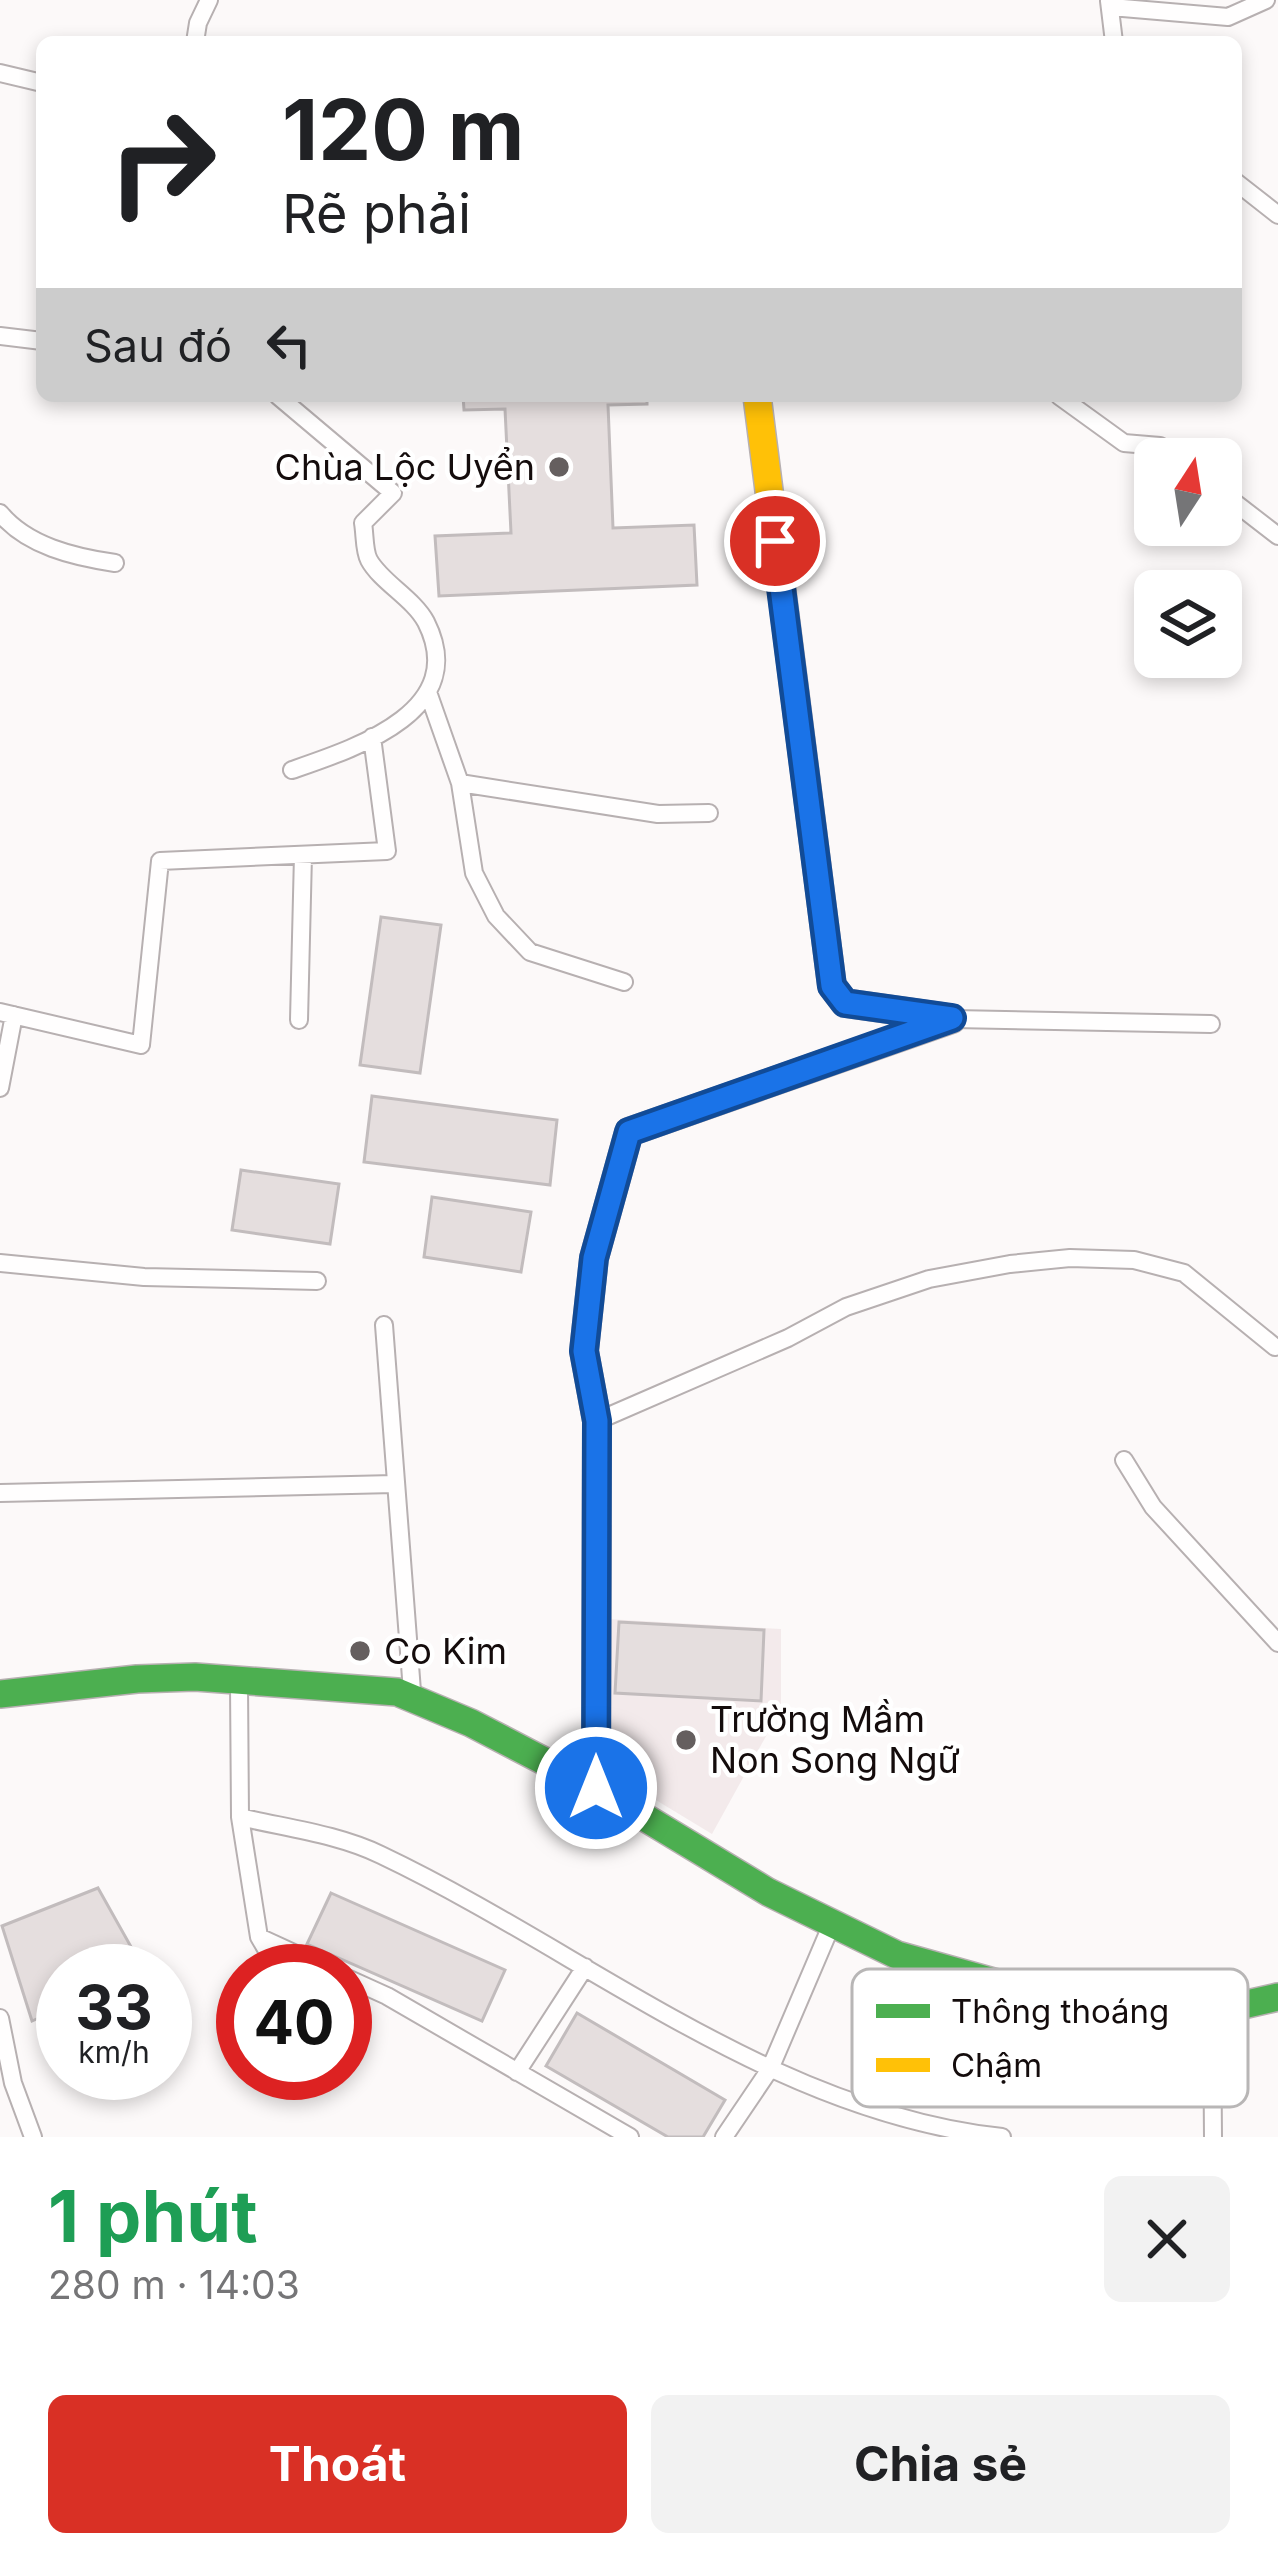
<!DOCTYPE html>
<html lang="vi">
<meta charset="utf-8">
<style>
body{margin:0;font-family:Inter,sans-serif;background:#f2f2f2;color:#202124;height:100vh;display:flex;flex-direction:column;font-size:45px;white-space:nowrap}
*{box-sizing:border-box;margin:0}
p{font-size:39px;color:#757577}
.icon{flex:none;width:66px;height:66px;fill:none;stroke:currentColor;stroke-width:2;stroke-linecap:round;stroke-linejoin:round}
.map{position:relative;height:2137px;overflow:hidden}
.sheet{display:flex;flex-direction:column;background:#fff;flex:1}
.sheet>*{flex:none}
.hud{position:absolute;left:36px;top:36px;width:1206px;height:366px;border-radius:18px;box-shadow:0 6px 18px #0003;background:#fff;color:#202124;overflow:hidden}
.needle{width:78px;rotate:12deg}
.fabs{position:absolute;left:1134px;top:438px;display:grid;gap:24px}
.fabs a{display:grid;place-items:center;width:108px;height:108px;border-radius:18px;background:#fff;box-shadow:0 6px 18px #0003;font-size:60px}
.speed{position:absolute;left:36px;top:1944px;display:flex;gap:24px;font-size:60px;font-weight:700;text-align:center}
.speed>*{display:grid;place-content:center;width:156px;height:156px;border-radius:50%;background:#fff;box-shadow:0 6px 18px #0003;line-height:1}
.speed small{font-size:30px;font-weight:400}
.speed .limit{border:18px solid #d22;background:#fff;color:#111}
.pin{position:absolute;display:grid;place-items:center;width:102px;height:102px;color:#fff;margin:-51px;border:6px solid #fff;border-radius:50%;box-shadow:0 3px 12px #0007}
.me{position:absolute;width:132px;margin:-66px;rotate:0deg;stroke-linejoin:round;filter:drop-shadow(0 0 9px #0008)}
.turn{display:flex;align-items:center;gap:42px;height:252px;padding:0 48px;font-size:54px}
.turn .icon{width:156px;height:156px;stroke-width:2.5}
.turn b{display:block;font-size:84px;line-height:102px}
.then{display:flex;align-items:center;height:114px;padding:0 48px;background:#0003;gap:24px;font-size:45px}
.round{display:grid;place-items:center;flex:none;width:126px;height:126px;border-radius:18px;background:#f2f2f2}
.headline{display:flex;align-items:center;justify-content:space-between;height:204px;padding:0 48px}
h1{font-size:72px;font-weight:700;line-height:90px;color:#1e9e55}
.cta{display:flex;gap:24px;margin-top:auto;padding:24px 48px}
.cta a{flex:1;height:138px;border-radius:18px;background:#d93025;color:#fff;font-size:48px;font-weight:700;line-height:138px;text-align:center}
.cta a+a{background:#f2f2f2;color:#202124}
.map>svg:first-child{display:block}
.built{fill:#f3eaeb}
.building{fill:#e5dede;stroke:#c2bcbd;stroke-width:3}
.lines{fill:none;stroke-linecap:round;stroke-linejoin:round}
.lane-casing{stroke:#b7b0b1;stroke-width:20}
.fast-casing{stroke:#b7b0b1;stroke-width:30}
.slow-casing{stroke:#b7b0b1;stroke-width:30}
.lane{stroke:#fffefe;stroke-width:16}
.fast{stroke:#4caf50;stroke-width:27}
.slow{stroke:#ffc107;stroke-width:27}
.route-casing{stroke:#114b97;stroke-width:30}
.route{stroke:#1a73e8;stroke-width:21}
.poi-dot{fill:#655f5f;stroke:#fff;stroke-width:4.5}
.labels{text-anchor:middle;stroke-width:9;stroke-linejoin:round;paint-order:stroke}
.poi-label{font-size:36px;fill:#140c0c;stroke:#fff;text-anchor:start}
.key{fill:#fff;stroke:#b8b6b6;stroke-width:3}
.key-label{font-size:33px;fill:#140c0c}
</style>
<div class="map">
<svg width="1278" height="2137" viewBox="0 0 1278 2137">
<rect width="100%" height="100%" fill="#fcf9f9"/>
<!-- built -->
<path class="built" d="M607 1619 781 1629V1709L712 1834 608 1771Z"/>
<!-- building -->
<path class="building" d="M463 396H647V404L608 405 613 528 694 525 697 585 439 596 435 536 511 533 505 409 464 410Z
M381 917 441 925 420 1073 360 1065Z
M372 1096 557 1120 550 1185 364 1162Z
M241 1170 339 1184 330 1244 232 1230Z
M432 1197 531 1212 521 1272 424 1257Z
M619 1622 764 1630 761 1701 615 1693Z
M98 1888 144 1970 63 1971V2007L32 2021 2 1926Z
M331 1893 505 1970 482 2021 307 1944Z
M577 2013 725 2100 703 2137H668L546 2066Z"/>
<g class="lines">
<defs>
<path id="lane" d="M1109 1 1114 42
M1111 7 1228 17 1266 0
M195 42 198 23 209 0
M0 73 42 83
M1236 182 1278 215
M0 336 42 341
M278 396 393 493 363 523C365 534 364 551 369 560 381 582 413 598 426 622 471 711 356 748 292 770
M1059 396 1124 443 1160 446 1181 459
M1221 492 1278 536
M0 513C27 546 74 557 115 563
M429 695 460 783 474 873 496 916 530 952 624 982
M460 783 658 814 709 813
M0 1012 141 1045 160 861 387 851 372 737
M954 1019 1211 1024
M299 1020 303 855
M0 1088 14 1015
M0 1263 144 1277 317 1281
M384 1325 412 1691
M597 1421 788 1338 846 1307 929 1279 1010 1264 1070 1258 1134 1260 1184 1273 1275 1347
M1124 1460 1153 1507 1278 1643
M0 1493 394 1484
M239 1685 240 1817 259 1937 279 1971
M240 1817C286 1828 338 1834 381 1855 585 1952 771 2112 1002 2137
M259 1937 333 1971
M345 1977 387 1996 630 2137
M1212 2013 1213 2137
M0 2018 13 2083 33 2137
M517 2072 585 1967
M724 2137 770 2069 831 1926"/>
<path id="fast" d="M0 1694 137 1679 195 1677 397 1692 471 1723 596 1788 768 1892 897 1955 1040 1995 1105 2006 1212 2012 1278 1997
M596 1788 597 1421 584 1351 594 1258 629 1132 952 1019"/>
<path id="slow" d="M757 396 832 986 845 1003 943 1017"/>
</defs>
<!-- lane casing -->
<use href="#lane" class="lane-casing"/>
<!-- fast casing -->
<use href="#fast" class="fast-casing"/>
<!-- slow casing -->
<use href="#slow" class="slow-casing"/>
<!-- lane -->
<use href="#lane" class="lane"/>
<!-- fast -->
<use href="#fast" class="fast"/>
<!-- slow -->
<use href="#slow" class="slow"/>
</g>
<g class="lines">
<defs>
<path id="route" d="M596 1788 597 1421 584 1351 594 1258 629 1132 952 1018 845 1003 832 986 775 541"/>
</defs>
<!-- route casing -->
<use href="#route" class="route-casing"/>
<!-- route -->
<use href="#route" class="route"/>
</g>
<!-- markers -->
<g class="poi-dot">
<circle cx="559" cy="467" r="12"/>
<circle cx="360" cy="1651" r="12"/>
<circle cx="686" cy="1740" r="12"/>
</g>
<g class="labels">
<!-- poi labels -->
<g class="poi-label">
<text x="535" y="480" text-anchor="end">Chùa Lộc Uyển</text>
<text x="384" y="1664">Co Kim</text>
<text x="710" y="1732">Trường Mầm<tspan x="710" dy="41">Non Song Ngữ</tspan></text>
</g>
</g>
<!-- legend -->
<rect x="852" y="1969" width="396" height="138" rx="18" class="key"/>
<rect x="876" y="2004" width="54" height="14" fill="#4caf50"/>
<rect x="876" y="2058" width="54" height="14" fill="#ffc107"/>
<g class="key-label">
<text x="951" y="2023">Thông thoáng</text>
<text x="951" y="2077">Chậm</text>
</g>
</svg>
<div class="fabs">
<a><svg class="needle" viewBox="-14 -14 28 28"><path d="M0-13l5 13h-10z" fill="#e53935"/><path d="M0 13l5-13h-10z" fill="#757577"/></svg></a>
<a><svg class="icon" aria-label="layers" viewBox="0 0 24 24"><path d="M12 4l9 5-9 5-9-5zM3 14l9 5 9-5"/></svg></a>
</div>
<div class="speed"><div>33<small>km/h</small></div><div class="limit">40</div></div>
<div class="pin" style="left:775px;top:541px;background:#d93025"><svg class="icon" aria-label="arrive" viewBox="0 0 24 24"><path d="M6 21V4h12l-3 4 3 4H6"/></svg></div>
<svg class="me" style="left:596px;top:1788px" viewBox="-20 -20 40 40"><circle r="17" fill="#1a73e8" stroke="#fff" stroke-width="3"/><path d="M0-11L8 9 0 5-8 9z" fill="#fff"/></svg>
<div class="hud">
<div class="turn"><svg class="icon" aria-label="right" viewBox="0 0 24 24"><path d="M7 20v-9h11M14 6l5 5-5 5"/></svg><div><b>120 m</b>Rẽ phải</div></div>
<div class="then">Sau đó<svg class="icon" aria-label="left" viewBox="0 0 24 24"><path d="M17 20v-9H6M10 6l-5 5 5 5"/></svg></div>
</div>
</div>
<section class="sheet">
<div class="headline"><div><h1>1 phút</h1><p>280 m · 14:03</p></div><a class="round"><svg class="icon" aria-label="close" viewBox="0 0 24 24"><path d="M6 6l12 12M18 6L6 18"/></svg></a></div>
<div class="cta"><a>Thoát</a><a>Chia sẻ</a></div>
</section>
